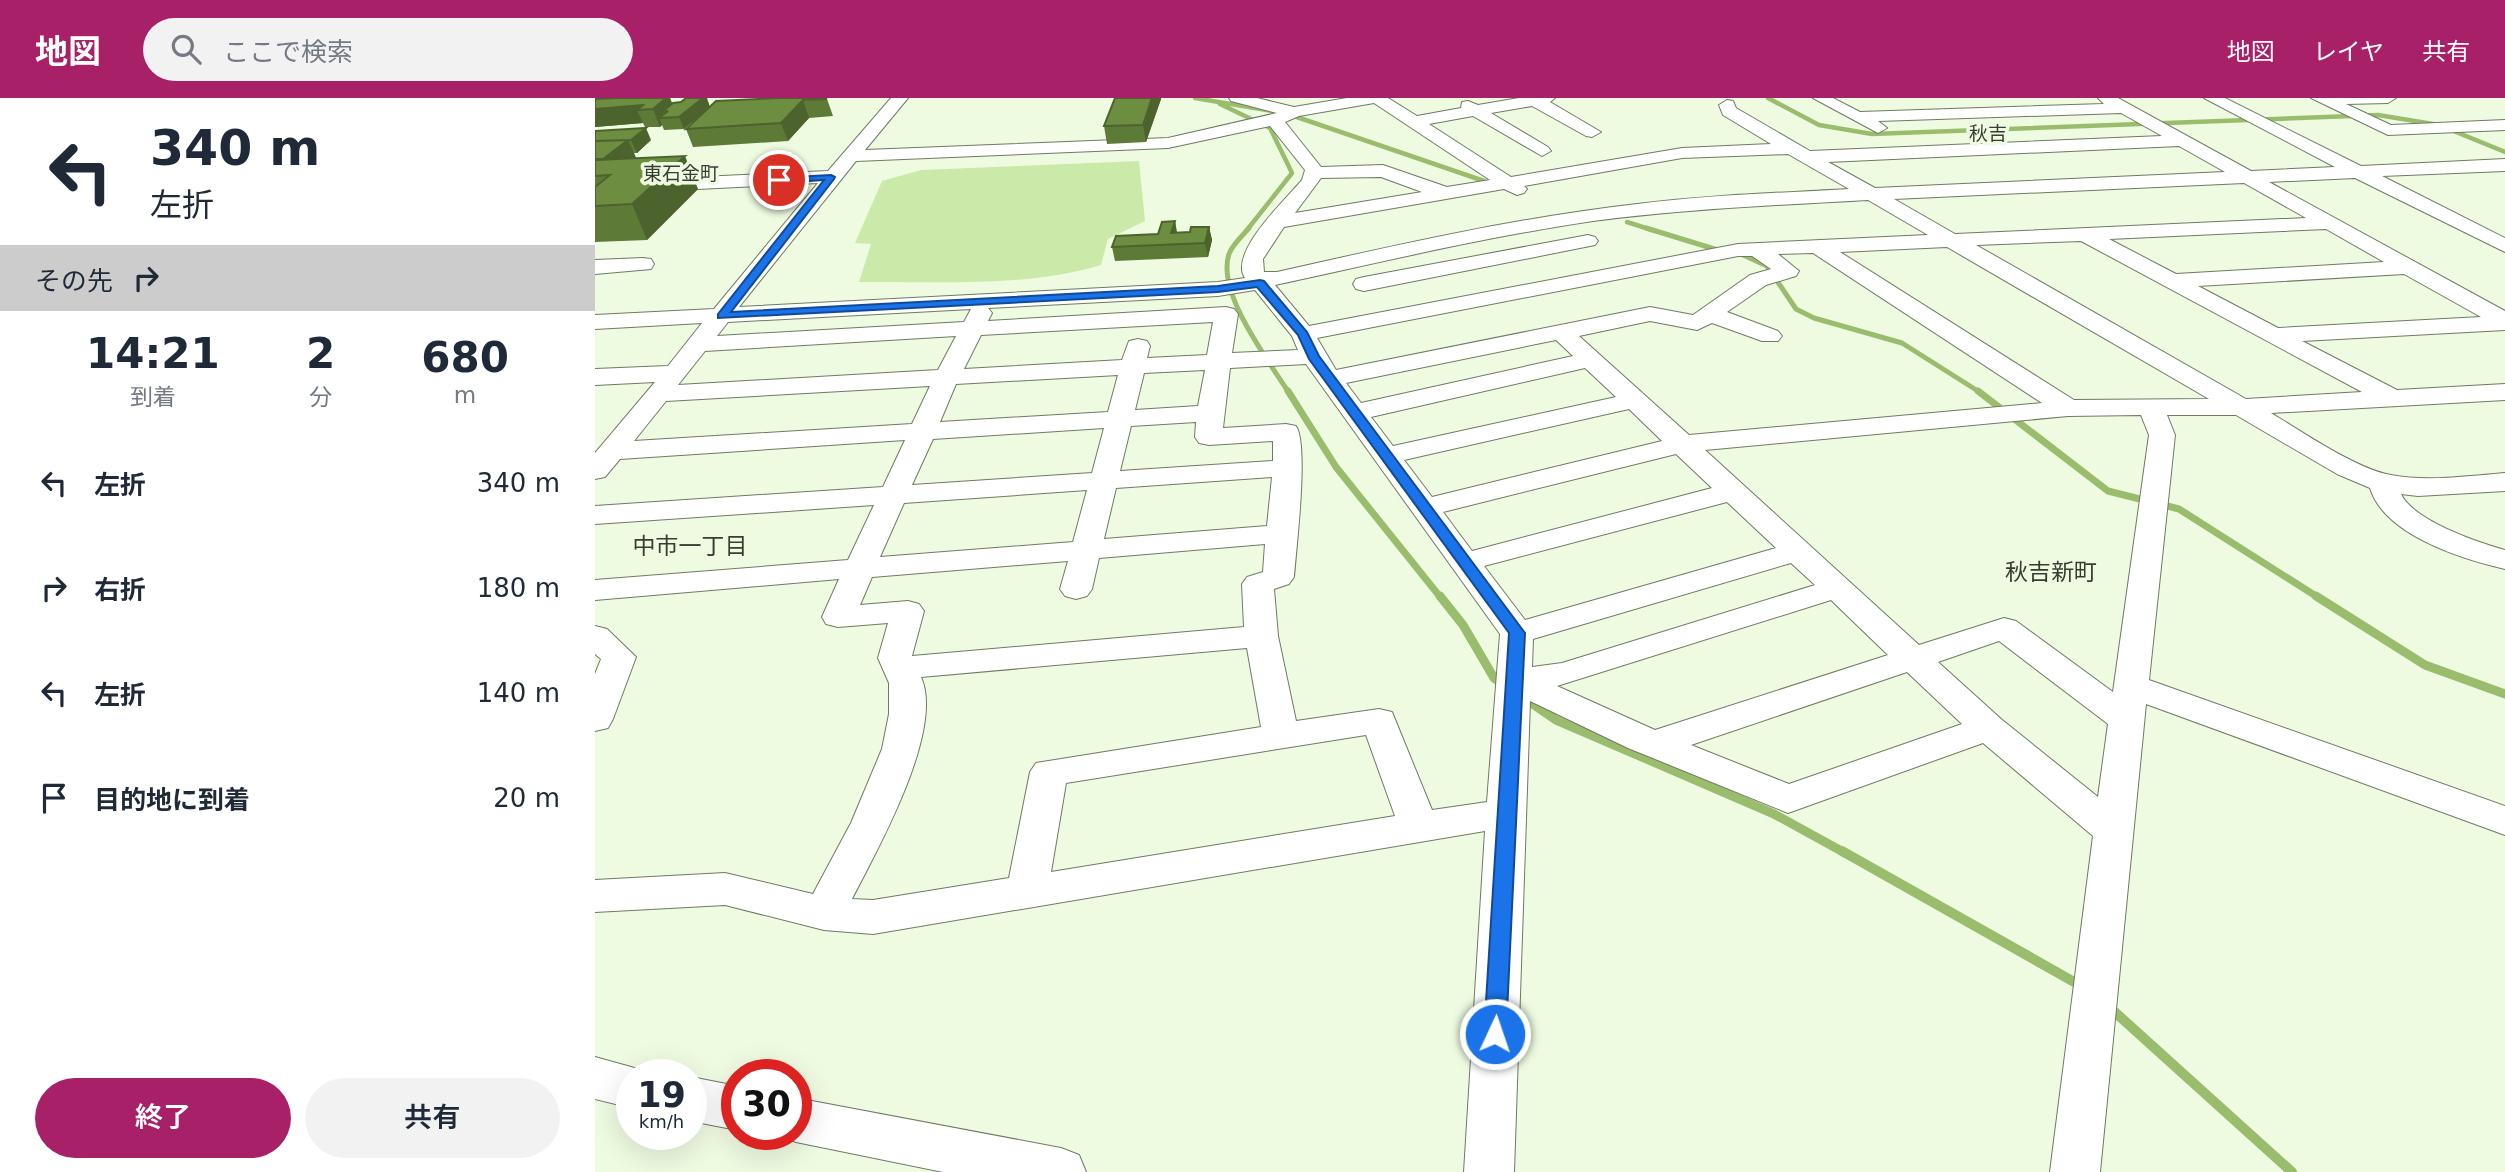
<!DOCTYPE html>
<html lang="ja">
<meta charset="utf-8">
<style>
body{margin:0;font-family:"DejaVu Sans","Noto Sans JP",sans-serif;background:#f2f2f3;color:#1f2937;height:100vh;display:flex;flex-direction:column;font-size:26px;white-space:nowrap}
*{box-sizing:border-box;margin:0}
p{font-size:23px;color:#747a83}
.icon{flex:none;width:38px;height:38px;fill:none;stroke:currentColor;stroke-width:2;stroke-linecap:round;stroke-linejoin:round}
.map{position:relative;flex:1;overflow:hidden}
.panel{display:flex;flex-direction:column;background:#fff;width:595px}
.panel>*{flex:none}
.guide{background:#fff;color:#1f2937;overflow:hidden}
.speed{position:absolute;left:21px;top:961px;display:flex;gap:14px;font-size:35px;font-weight:700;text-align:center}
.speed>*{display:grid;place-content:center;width:91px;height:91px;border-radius:50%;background:#fff;box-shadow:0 7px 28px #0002;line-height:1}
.speed small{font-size:18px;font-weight:400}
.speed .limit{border:10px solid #d22;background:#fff;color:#111}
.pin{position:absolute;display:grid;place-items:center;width:60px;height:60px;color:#fff;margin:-30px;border:4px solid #fff;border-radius:50%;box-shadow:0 2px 7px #0007}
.me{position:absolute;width:77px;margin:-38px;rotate:3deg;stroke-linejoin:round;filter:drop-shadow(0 0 5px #0008)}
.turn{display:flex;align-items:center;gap:24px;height:147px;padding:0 35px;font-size:32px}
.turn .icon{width:91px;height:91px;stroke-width:2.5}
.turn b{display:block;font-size:49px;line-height:60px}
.then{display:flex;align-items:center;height:66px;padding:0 35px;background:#0003;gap:14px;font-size:26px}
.eta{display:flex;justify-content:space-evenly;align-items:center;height:119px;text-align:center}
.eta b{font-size:42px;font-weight:600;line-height:49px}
.action{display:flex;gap:14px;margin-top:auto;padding:14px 35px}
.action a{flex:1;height:80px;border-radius:42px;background:#a82168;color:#fff;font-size:28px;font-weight:600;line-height:80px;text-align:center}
.action a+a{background:#f2f2f3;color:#1f2937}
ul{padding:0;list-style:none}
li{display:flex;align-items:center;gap:21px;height:105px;padding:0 35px}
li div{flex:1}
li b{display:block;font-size:26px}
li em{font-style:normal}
header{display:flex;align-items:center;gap:42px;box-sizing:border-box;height:98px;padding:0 35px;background:#a82168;color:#fff}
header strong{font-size:33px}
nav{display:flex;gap:38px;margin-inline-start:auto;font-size:24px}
.search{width:490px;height:63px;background:#f2f2f3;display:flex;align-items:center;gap:18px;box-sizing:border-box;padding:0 24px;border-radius:38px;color:#747a83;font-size:26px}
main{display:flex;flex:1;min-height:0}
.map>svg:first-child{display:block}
.green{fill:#cbeaa9}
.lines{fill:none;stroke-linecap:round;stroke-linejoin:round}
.stream-far4{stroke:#99bd6d;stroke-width:4.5}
.stream-far3{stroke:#99bd6d;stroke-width:5}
.stream-far2{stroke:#99bd6d;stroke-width:7}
.stream-far1{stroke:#99bd6d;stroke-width:9}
.stream{stroke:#99bd6d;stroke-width:10}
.minor-casing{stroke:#6f7a63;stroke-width:2}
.minor{fill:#fff;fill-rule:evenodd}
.wall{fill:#5e7a37}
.shaded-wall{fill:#4c632d}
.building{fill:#6d8e40;stroke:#4c632d;stroke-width:2}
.route{fill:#1a73e8;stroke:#114b97;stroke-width:2}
.labels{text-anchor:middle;stroke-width:7;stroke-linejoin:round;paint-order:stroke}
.far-neighbourhood-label{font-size:19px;fill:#383d33;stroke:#eefbe1}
.neighbourhood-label{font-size:23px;fill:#383d33;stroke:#eefbe1}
</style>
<header>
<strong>地図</strong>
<div class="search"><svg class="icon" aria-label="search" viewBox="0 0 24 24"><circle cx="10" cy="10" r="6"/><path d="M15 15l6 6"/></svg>ここで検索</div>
<nav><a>地図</a><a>レイヤ</a><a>共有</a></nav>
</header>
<main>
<section class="panel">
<div class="guide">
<div class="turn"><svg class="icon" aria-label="left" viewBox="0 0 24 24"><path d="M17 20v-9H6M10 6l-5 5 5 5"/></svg><div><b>340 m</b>左折</div></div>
<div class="then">その先<svg class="icon" aria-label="right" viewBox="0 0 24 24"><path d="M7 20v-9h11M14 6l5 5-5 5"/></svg></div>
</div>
<div class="eta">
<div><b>14:21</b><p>到着</p></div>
<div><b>2</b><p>分</p></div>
<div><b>680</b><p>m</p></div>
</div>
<ul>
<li><svg class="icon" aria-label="left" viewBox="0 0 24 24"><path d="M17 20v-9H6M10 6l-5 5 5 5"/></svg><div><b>左折</b></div><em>340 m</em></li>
<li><svg class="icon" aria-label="right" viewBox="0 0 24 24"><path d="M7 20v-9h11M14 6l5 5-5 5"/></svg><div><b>右折</b></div><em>180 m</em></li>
<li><svg class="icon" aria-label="left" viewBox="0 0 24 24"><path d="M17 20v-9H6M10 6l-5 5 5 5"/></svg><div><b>左折</b></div><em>140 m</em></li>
<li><svg class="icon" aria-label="arrive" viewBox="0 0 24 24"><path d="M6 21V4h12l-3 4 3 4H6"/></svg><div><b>目的地に到着</b></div><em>20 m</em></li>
</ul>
<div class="action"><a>終了</a><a>共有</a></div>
</section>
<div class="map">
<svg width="1910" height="1074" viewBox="0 0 1910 1074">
<rect width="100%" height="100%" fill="#eefbe1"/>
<!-- green -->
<path class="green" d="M544 63 550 123 513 141 506 167C429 190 344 183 264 184L276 146 260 145 287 83 326 72Z"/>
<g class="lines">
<!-- stream-far4 -->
<path class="stream-far4" d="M600 0 683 14
M1173 0 1224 27 1277 36 1783 17 1844 27 1910 54
M625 6 675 30 697 75 652 132
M696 17 889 83
M1032 124 1057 132"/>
<!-- stream-far3 -->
<path class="stream-far3" d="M654 130C648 137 637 147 634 156 621 195 674 263 694 295
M1051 130 1126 153
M1148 157 1172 168 1201 211 1219 220 1307 245 1386 295"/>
<!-- stream-far2 -->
<path class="stream-far2" d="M693 293 741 369 846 500
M1383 293 1513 393 1584 411 1724 500"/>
<!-- stream-far1 -->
<path class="stream-far1" d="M845 498 868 527 899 580 909 587
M1721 498 1830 567 1910 596
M929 600 961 622 1179 716 1250 755"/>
<!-- stream -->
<path class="stream" d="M1247 753 1488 889
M1512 907 1697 1074"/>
<defs>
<path id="minor" d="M296 0H313L270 52 573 40 682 15 636 3 634 0H662L699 9 752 0H793L822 18 866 10 867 4 873 3 883 7 924 0H960L955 4 1006 34 997 39 991 38 937 8 896 15 953 49 956 53 947 58 878 18 834 26 916 79 1087 50 1176 46 1128 17 1124 7 1132 2 1138 3 1141 10 1215 53 1567 38 1526 15 1283 23 1292 30 1283 35 1218 0H1238L1265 14 1509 6 1503 0H1523L1656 73 1740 69 1609 0H1630L1766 68 1910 61V73L1787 78 1910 140V154L1760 80 1674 84 1910 213V232L1707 243 1802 292 1910 286V302L1676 315C1708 334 1761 371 1796 377 1833 384 1873 378 1910 375V393L1823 398 1806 396C1819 423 1882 444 1910 452V471C1867 461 1789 437 1775 390L1742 376 1641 317H1572L1580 337 1554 582 1910 708V737L1551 606 1505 1074H1455L1498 738 1388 645 1193 715 1033 650 935 603 919 1074H869L890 733 278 836 229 832 130 807 0 814V782L130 775 218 796 256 725 287 651 294 616V585L283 560 293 525 243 529 231 526 227 519 244 481 0 502V482L253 462 279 407 0 426V408L288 389 310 342 25 361 10 379 0 381V355L60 284 0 287V271L73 268 107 225 0 231V217L119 211 223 85 0 96V84L233 73ZM779 5 895 82 852 89 788 67 726 69 690 24 704 18ZM675 28 710 72 707 82C691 101 633 155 650 180L623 184 144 209 261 63 573 50ZM1584 48 1630 74 1280 90 1233 64ZM1193 56 1254 91C1183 95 1113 97 1042 106 920 120 801 147 682 174H669L668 161 689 129 909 91 922 97 929 95 932 91 929 88 1087 60ZM786 79 827 94 700 115 726 80ZM1649 85 1711 120 1360 136 1299 101ZM1273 102 1333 137 1143 146 714 228 680 187C786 164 890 139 998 123 1089 111 1181 107 1273 102ZM1731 131 1789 164 1581 176 1514 141ZM1486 143 1767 294 1651 301 1381 147ZM1352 149 1614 301 1479 302 1245 154ZM1218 155 1447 305 1094 337 984 238 1055 223 1102 232 1117 225 1167 243H1183L1187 238 1183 233 1132 214 1171 187 1201 178 1204 173 1183 156ZM1143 158H1157L1176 171 1155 177 1098 217 1055 209 741 272 722 240ZM1809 176 1886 219 1683 230 1603 188ZM660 192 697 238 703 252 637 255 643 216 639 211 631 209 393 223 397 215 393 210 623 198ZM376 211 369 224 122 238 133 224ZM618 224 612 257 552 260 555 248 552 243 543 241 534 243 527 262 369 271 386 237ZM361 238 343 272 83 287 110 253ZM961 242 978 258 766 305 751 285ZM711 266 905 536 892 704 837 712 797 614 784 611 701 623 683 538 679 491 694 486 699 479C701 451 714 347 701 328L691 326 628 330 635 270ZM990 270 1021 299 798 348 776 319ZM610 272 603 308 540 312 549 275ZM523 277 513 314 345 324 361 286ZM335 288 317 326 39 343 71 303ZM1034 311 1067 343 837 399 809 362ZM1546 317 1554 337 1518 594 1421 523 1409 520 1324 547 1110 352 1473 318ZM601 324 600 339 604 345 614 347 678 343V363L525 373 536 328ZM509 330 497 375 317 387 338 341ZM1081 356 1117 390 877 453 848 414ZM677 379 672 428 509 441 521 390ZM492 392 478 444 285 459 309 405ZM1132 404 1181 450 930 522 889 468ZM670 446 668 474 652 479 647 486 649 529 317 558 329 513 324 506 313 503 265 507 277 479 473 463 465 491 470 498 481 501 492 498 497 491 504 460ZM1196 465 1220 487 967 565 937 569 938 541ZM1236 502 1293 557 1060 632 962 588ZM1404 543 1513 626 1503 699 1406 621 1343 564ZM652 550 666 629 441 665 435 674 414 780 278 802 257 801C282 752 350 632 326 579ZM1312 574 1367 626 1194 686 1096 647ZM771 637 800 718 456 774 471 685Z
M1716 0H1801L1793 5 1751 6 1796 27 1910 22V32L1793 37Z
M993 137 1000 139 1003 143 1000 147 769 193 761 191 758 186 761 181 769 179Z
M48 160 56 161 59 166 56 171 0 176V162Z
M0 528 12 531 41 559 18 621 13 630 0 633V576L6 561 0 556Z
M0 959 54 974 55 976H37V1010L0 1001Z
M96 979 142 988V1032L96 1023Z
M201 1000 466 1050 484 1057 491 1074H348L201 1044 183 1036H201Z"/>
</defs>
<!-- minor casing -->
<use href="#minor" class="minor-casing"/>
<!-- minor -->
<use href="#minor" class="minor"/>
</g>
<!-- wall -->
<path class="wall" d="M75 0 77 6 115 9 232 1 238 18 214 20 193 43 98 49 91 31 105 17 89 31 69 32 67 27 65 29H50L48 25 0 29V11Z
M566 1 551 44 512 46 509 28Z
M0 33 56 42 42 55H39L41 60 103 91 52 142 0 144Z
M580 123 582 134H595L614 129 617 142 613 159 520 163 517 149 563 136Z"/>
<!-- shaded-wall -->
<path class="shaded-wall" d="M71 0H75L81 15 67 14 69 20H64L67 27 65 29 58 11Z
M108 0H112L115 9 89 31 84 19Z
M557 0H566V1L551 44 548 27Z
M208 2 214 20 193 43 186 25Z
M48 7 42 12 48 25 0 29V11Z
M51 30 56 42 42 55 36 42Z
M33 42 41 60 17 79 8 61Z
M90 58 103 91 52 142 37 106Z
M580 123 582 137 579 148 576 135Z
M614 129 617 142 613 159 610 145Z"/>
<!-- building -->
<path class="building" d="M22 0H71L58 11 42 12 48 7 0 11V1Z
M91 0H108L84 19 64 20 73 13 67 14 78 5 86 4Z
M185 0H228L232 1 208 2 186 25 91 31 121 3Z
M520 0H557L548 27 509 28Z
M51 30 36 42 0 43V33Z
M33 42 8 61H0V43Z
M90 58 37 106 0 108V89L15 77 0 78V63L1 62Z
M580 123 576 135 595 134 596 129H614L610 145 517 149 521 138 563 136 567 124Z"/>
<!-- route -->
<path class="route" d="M236 77 240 79 239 81 136 214 623 188 665 182 669 183 712 234 724 258 930 535 911 936 908 943 900 946 893 943 889 936 914 535 714 261 703 237 662 189 623 194 123 220V216L229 82 184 85 179 82 180 80Z"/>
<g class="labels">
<!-- far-neighbourhood labels -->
<g class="far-neighbourhood-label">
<text x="1393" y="42">秋吉</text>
<text x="86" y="82">東石金町</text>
</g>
<!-- neighbourhood labels -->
<g class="neighbourhood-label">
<text x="95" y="456">中市一丁目</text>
<text x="1456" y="482">秋吉新町</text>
</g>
</g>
</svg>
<div class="speed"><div>19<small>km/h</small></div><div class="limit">30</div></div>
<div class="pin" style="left:184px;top:82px;background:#d93025"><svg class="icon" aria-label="arrive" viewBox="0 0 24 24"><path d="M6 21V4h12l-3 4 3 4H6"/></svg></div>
<svg class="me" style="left:900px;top:936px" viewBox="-20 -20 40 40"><circle r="17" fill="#1a73e8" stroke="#fff" stroke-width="3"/><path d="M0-11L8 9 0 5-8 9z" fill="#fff"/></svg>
</div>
</main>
